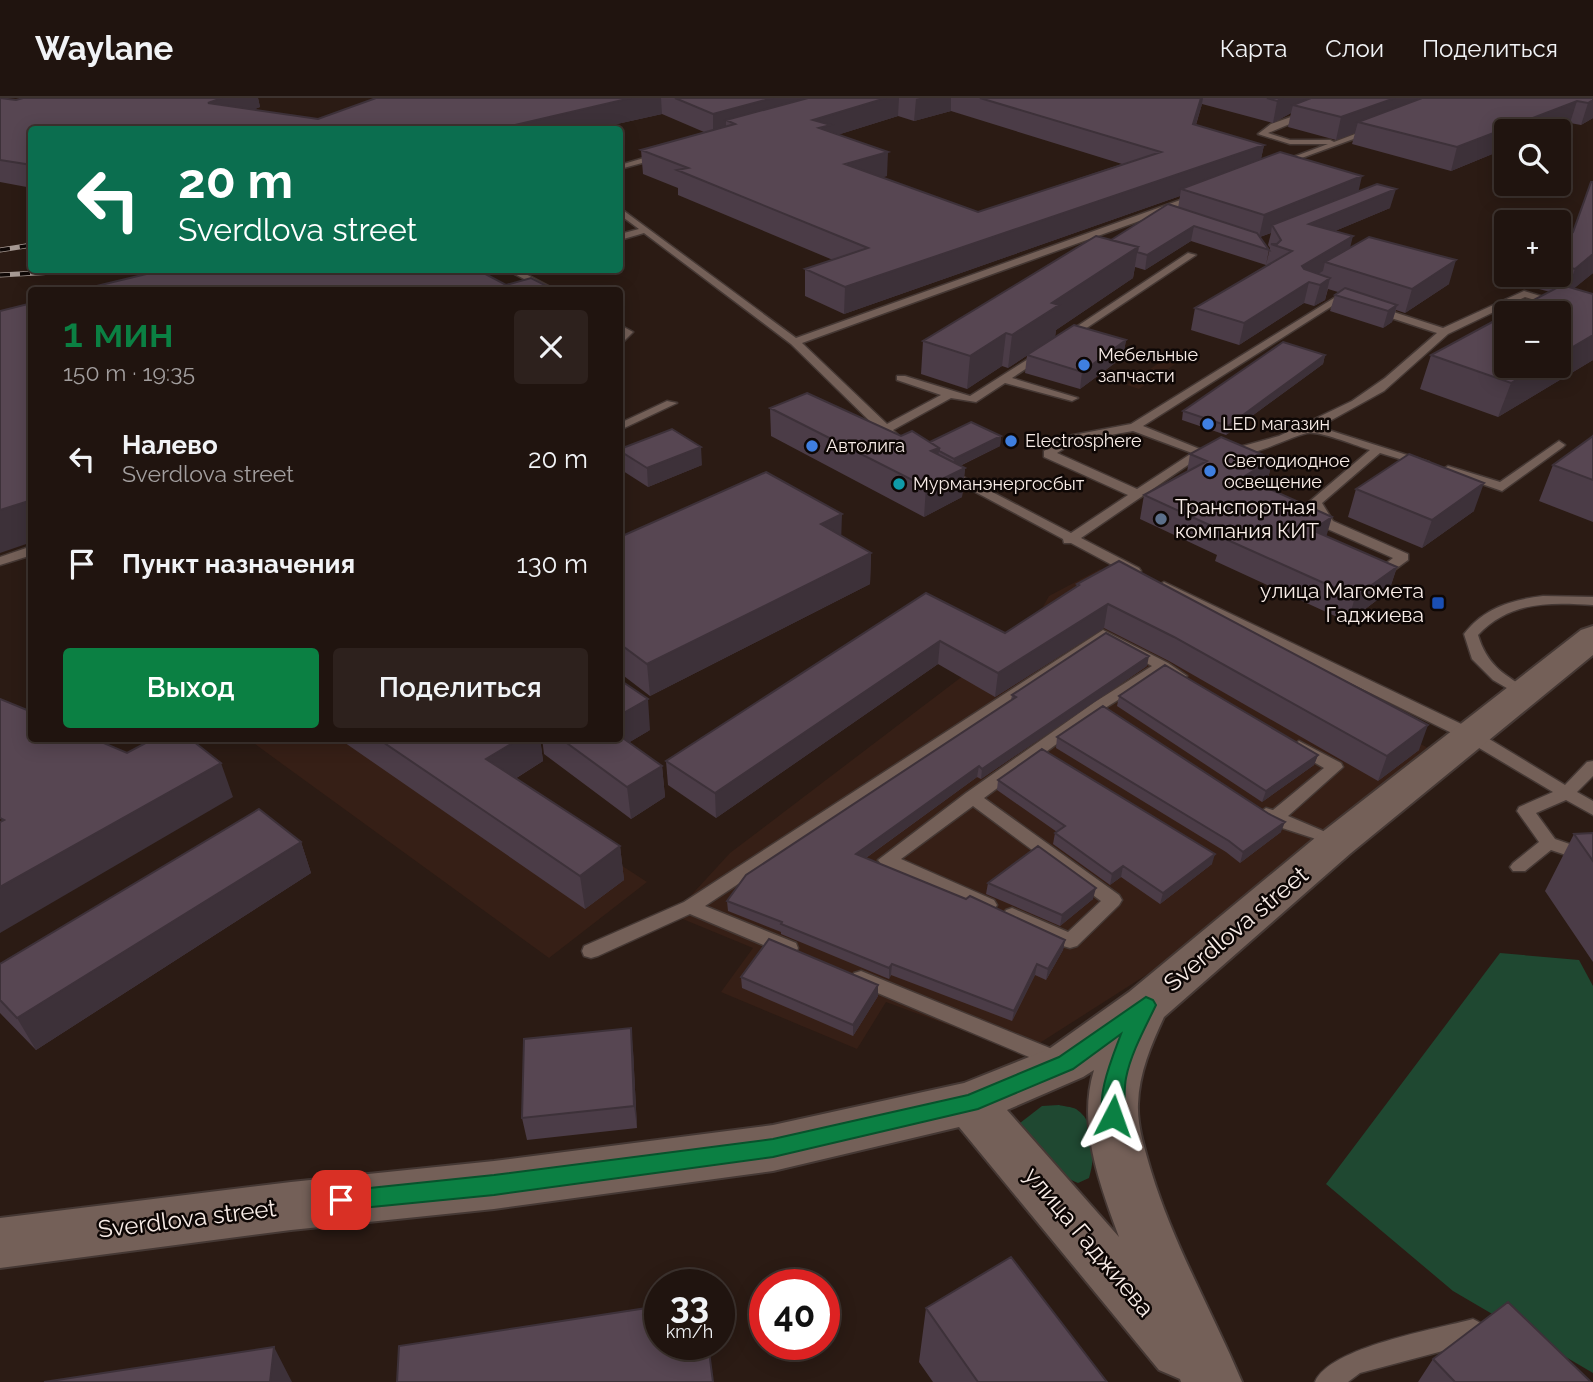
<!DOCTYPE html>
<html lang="ru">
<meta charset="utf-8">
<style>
body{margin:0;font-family:Raleway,sans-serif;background:#2d211d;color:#f1f3f6;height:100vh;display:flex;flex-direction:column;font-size:26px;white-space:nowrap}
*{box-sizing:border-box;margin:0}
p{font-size:23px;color:#a29e9e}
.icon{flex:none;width:38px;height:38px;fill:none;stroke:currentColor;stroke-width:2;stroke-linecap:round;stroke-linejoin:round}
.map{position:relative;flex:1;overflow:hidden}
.side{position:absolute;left:28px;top:189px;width:595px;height:455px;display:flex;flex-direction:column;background:#20140f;border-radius:7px;box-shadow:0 4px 18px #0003,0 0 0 2px #3d332f}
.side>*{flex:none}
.guide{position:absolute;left:28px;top:28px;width:595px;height:147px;border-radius:7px;box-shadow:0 4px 18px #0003,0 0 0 2px #3d332f;background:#0b6e4f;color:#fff;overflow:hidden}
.tools{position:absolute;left:1494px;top:21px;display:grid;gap:14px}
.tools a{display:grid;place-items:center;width:77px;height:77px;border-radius:7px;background:#20140f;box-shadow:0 4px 18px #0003,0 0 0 2px #3d332f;font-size:35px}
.speed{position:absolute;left:644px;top:1171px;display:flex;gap:14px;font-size:35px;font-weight:700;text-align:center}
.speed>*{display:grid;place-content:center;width:91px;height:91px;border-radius:50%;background:#20140f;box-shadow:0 4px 18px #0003,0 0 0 2px #3d332f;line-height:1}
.speed small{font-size:18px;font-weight:400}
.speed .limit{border:10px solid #d22;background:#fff;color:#111}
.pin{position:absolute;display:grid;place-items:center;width:60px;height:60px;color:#fff;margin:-30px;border-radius:14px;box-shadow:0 4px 10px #0006}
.me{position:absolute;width:77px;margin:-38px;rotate:4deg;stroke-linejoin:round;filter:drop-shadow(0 0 5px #0008)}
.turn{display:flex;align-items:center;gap:24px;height:147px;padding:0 35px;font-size:32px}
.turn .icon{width:91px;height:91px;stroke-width:2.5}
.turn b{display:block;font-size:49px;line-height:60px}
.round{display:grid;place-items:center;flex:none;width:74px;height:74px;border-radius:7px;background:#2d211d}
.summary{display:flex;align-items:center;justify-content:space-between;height:119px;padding:0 35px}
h1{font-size:42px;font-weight:600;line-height:52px;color:#0b8043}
.cta{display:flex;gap:14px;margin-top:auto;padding:14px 35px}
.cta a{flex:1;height:80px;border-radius:7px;background:#0b8043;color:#fff;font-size:28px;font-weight:600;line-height:80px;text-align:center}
.cta a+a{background:#2d211d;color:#f1f3f6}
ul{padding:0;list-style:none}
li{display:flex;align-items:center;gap:21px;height:105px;padding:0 35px}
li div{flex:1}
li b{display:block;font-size:26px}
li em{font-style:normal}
header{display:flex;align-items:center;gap:42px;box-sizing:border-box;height:98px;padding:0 35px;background:#20140f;border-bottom:2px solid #3d332f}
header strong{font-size:33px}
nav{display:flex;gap:38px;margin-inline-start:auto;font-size:24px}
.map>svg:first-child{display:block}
.built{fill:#361f16}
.green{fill:#1f4831}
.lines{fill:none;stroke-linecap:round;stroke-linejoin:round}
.lane-casing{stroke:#453834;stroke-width:3}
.secondary-casing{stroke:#453834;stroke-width:4}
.lane{fill:#746058;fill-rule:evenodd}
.secondary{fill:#746058;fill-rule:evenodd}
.rail-far1-casing{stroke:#a79a94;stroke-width:4.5}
.rail-casing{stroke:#a79a94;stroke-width:5}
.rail-far1{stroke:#0e0705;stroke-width:2.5;stroke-dasharray:8;stroke-linecap:butt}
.rail{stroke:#0e0705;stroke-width:3.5;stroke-dasharray:10;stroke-linecap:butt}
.wall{fill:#4b3c47;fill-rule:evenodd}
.shaded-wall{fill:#3d3139}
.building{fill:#574652;stroke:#3d3139;stroke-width:2}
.route{fill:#0b8043;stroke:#07532c;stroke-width:2}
.shop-dot{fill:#3f7fe0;stroke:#0e0705;stroke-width:2.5}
.culture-dot{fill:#0f9aa8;stroke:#0e0705;stroke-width:2.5}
.service-dot{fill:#5c6f8a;stroke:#0e0705;stroke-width:2.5}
.transit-dot{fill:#1a4fb4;stroke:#0e0705;stroke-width:2.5}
.labels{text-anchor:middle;stroke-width:5;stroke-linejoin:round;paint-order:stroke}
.far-poi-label{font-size:18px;fill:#f8ece7;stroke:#0e0705;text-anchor:start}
.poi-label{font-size:21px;fill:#f8ece7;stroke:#0e0705;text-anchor:start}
.near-street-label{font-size:24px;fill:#f8ece7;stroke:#0e0705}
</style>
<header>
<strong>Waylane</strong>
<nav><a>Карта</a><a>Слои</a><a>Поделиться</a></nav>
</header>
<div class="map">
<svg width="1593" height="1284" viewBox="0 0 1593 1284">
<rect width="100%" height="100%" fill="#2b1b14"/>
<!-- built -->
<path class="built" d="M1179 251 1191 255 1139 291 1127 287Z
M1100 471 1428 650 1319 736 1154 872 1024 955 886 904 857 951 721 894 753 850 673 817 730 755 1035 523 1049 498Z
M248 641H427L647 784 549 860Z"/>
<!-- green -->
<path class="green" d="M1500 855 1579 862 1593 888V1275L1453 1193 1326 1086Z
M1059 1007C1063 1008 1072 1009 1076 1011 1098 1025 1095 1060 1089 1080L1078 1085C1053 1075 1030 1050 1020 1025L1042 1008Z"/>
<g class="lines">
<defs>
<path id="lane" d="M1308 13 1311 17 1268 35 1290 42H1330L1334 44 1371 30 1378 32 1277 69V65L1328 46H1290L1258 36 1271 26Z
M661 55 664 59 620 71V67Z
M1197 96 1201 99 1200 101 802 245 887 326 941 297 897 282V278H905L970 298 1044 251 1048 252V256L1012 280 1078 300 1072 303 1005 285 976 304 951 300 893 332 902 341 896 345 881 334 791 246 644 135 620 142V136L639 131 620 117V110L796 240Z
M1188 155 1196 157 1067 243 1058 241Z
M507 172H518L556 192H545Z
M1524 193 1593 214V220L1525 199 1448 236 1384 293 1319 329 1429 364 1423 368 1380 355 1322 405 1333 423 1408 456V462L1382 481 1377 482 1370 478 1393 460 1323 429 1309 404 1370 352C1357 348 1319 332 1307 335 1288 339 1242 366 1225 353L1279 338 1352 303 1385 280 1437 235 1370 213V209H1378L1443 230Z
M1339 197 1355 203 1350 206 1340 203 1143 328 1207 354 1081 440 1139 470 1141 473 1139 476H1129L1071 445H1064L1063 441 940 375 942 372H950L1071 435 1128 397 1044 359V353L1068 338 1131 326ZM1133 333 1192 355 1137 391 1057 355 1076 343Z
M620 227 633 234 620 247 622 235 620 234Z
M667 303 677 305 620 332V325Z
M1559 343 1565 347 1563 349 1502 393 1442 372 1448 368 1500 384Z
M32 448V457L0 467V459Z
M1164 484 1476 633 1565 687 1587 664 1593 663V678L1577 694 1593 703V717L1566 702 1536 715 1555 741 1593 754V766L1551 752 1525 773H1513L1510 769 1513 765 1539 744 1517 713 1519 709 1553 694 1464 641 1159 491 1157 488Z
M1543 498 1593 499V507C1550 504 1510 503 1478 537 1487 567 1503 576 1529 592L1532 595 1524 600 1493 582 1472 561 1464 536C1484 510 1511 502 1543 498Z
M1103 532 1168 565 1187 578 1180 583 1163 574 1105 610 984 700 1119 797 1122 802 1119 807 1077 848 1070 850 1063 848 1006 822 1003 817 1006 812 1012 810 1068 834 1101 803 973 708 901 761 994 802 997 807 994 812H982L881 766 878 762 966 695 1095 604 1152 568 1104 542 705 808 796 845 798 850 796 855 789 857 782 855 690 816 598 858 591 860 584 858 582 853 584 848 684 804Z
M1299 643 1341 665 1343 669 1288 718 1342 741 1345 745 1342 749H1330L1313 740 1267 725 1258 716 1266 710 1273 712 1324 670 1293 652 1291 648Z
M861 873 1067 957 1070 963 1067 969 1060 971 1053 969 854 885 852 880 854 875Z
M1473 1221C1484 1226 1490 1232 1495 1243L1491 1251 1483 1255 1469 1246 1360 1275 1348 1284H1315C1329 1249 1437 1231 1473 1221Z"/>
<path id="secondary" d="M1593 528V557L1351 755 1164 919C1151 947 1139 975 1138 1006 1137 1028 1145 1052 1151 1073 1174 1148 1212 1213 1242 1284H1181L1180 1281 1159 1272 959 1029 773 1073 494 1111 291 1132 0 1170V1120L291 1084 494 1063 773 1027 964 985 1049 951 1129 894 1321 735 1581 532ZM1094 972C1077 1027 1100 1087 1119 1139L1007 1012 1083 979Z"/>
</defs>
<!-- lane casing -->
<use href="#lane" class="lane-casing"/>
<!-- secondary casing -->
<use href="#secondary" class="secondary-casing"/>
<!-- lane -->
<use href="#lane" class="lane"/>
<!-- secondary -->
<use href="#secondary" class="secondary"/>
<defs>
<path id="rail-far1" d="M26 148 32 147"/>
<path id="rail" d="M0 152 32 147
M0 177 55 174"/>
</defs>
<!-- rail-far1 casing -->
<use href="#rail-far1" class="rail-far1-casing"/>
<!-- rail casing -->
<use href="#rail" class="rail-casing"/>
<!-- rail-far1 -->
<use href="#rail-far1" class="rail-far1"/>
<!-- rail -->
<use href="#rail" class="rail"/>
</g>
<!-- wall -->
<path class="wall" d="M0 0 16 2 23 0H258L260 9 252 12 318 21 376 0H1593V20L1581 27 1570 25 1507 33V50L1451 73 1352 46 1355 35 1336 42 1288 29 1291 15 1273 25 1202 6 1196 27 1264 47 1261 61 1359 93 1390 110 1335 133 1350 150 1449 186 1405 215 1396 212 1392 224 1383 230 1330 213 1335 197 1338 194 1328 191 1325 202 1314 208 1304 205 1239 247 1191 232 1195 210 1267 167H1266L1270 150 1268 147 1271 135 1260 139 1269 152 1266 167 1191 143 1145 172 1135 169 1133 180 1056 232 1055 239 1008 270 1002 268 967 291 921 276 923 243 1111 142 1178 110 1180 98 844 216 805 198V171L833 162 678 97V90L643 76 641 52 704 34 662 16 590 32H32V90L0 84ZM951 13 1122 66 978 114 881 79 887 78 837 37 898 18 914 23Z
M1593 84V175L1574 190 1593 196V262L1498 319 1420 291 1431 257 1550 194 1528 188 1532 177H1559V144L1573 134Z
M1126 242 1123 259 1080 291 1025 275 1027 257Z
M1325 257 1323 266 1226 337 1182 322 1183 313Z
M770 310 901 338 930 344 1001 338 1000 348 960 368 965 370 962 399 924 419 771 338Z
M1593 336V424L1539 403 1553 367 1592 339Z
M620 351 702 367 648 389 620 371Z
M1190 356 1273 361 1267 384 1262 387 1326 438 1397 469 1389 493 1348 524 1215 463 1217 457 1140 421 1144 397 1187 374Z
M1356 391 1474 413 1422 450 1348 419Z
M841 438 871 455 870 486 650 598 620 575V439Z
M1077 486 1419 652 1378 683 1169 563 1104 530 995 599 938 566 716 720 668 687 666 663 926 495 1005 535 1076 489Z
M1147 568 981 681 977 679 866 760 1065 842 1063 852 1046 882 1035 877 1012 923 891 877 889 881 781 836V834L728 813 727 803 1011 602 1012 597Z
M1119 598 1318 657 1314 667 1262 704 1117 608Z
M650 632 628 645 662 668 665 699 631 721 544 656 542 640H620Z
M1057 639 1281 734 1240 765 1226 754 1056 650Z
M338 640H540L543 663 515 681 620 748 624 782 585 811Z
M998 682 1212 766 1160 806 1121 779 1110 787 1053 746 1055 735 1057 734 997 692Z
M1593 735V864L1545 793 1574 736Z
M301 744 311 775 36 952 0 915V866Z
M988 785 1093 801 1060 828 986 796Z
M741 879 878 898 853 938 742 890Z
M633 952 637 1030 527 1042 522 1020Z
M926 1210 1107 1284H933L919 1264Z
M1433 1261 1591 1284H1418Z"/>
<!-- shaded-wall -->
<path class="shaded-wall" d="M222 0H258L260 9 214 28 208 5Z
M631 0H661L662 16 590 32H516L515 27Z
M773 0H885L726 22V35L713 39V16Z
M886 0H899L898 18 831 39 830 50 813 22Z
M920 0H951V13L914 23 916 1Z
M1201 0H1203L1202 6 1189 49 1193 26Z
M1282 0H1337L1293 7 1291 15 1273 25 1277 3Z
M1395 0H1448L1358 24 1355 35 1336 42 1341 19Z
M1593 2V20L1581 27 1588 5Z
M1577 3 1570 25 1550 33H1507V50L1451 73 1457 49Z
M1264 47 1259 70 1181 91 1180 98 844 216 845 189Z
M888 54 887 78 844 90 845 66Z
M1362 78 1357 100 1272 127 1271 135 1259 139 1264 117Z
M1396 91 1390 110 1304 146 1309 126Z
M1194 128 1191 143 1145 172 1147 157Z
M1353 138 1348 158 1325 164 1323 173 1297 189 1302 168Z
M1138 149 1133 180 1056 232 1055 239 1008 270 1012 237 1052 205Z
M1593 156V175L1565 198 1575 171Z
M1456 162 1449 186 1405 215 1412 191Z
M1330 180 1325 202 1314 208 1320 187Z
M1309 184 1304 205 1239 247 1244 225Z
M1397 207 1392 224 1383 230 1388 213Z
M1006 235 1002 268 967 291 970 258Z
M1593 237V262L1498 319 1511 285 1540 268H1559V257Z
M1126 242 1123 259 1080 291 1082 274Z
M1325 257 1323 266 1226 337 1228 328Z
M1001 338 1000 348 953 371 954 361Z
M701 349 702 367 648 389 647 370Z
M939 350 937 379 931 353Z
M1273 361 1267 384 1237 402 1243 379Z
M965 370 962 399 924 419 926 389Z
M1484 385 1474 413 1422 450 1432 422Z
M32 402V444L0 455V412Z
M842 416 841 446 821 426Z
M1332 419 1325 443 1312 432Z
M871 455 870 486 650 598 647 566Z
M1397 469 1389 493 1348 524 1355 499Z
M1108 506 1104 530 995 599 998 575Z
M940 543 938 566 716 720 715 695Z
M1149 558 1147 568 981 681 982 671Z
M648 601 650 632 606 658 620 640V617Z
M1428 627 1419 652 1378 683 1387 658Z
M521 640H540L543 663 492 695 486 661Z
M1318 657 1314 667 1262 704 1266 693Z
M221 665 233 699 0 835V789Z
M662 668 665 699 631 721 627 689Z
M979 668 977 679 856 767V756Z
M1285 724 1281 734 1240 765 1243 754Z
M301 744 311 775 36 952 17 920Z
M620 748 624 782 585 811 580 778Z
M1215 756 1212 766 1160 806 1163 795Z
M1123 768 1121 779 1110 787 1112 776Z
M1096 790 1093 801 1060 828 1062 817Z
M1065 842 1063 852 1046 882 1048 871Z
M892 866 891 877 889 881V870Z
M1037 866 1035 877 1012 923 1014 913Z
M878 887V898L853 938V927Z
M631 930 633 952 637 1030 634 1008Z
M274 1249 292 1284H270Z"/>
<!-- building -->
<path class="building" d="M0 0 16 2 23 0H222L208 5 318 21 376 0H631L515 27 528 32H32V67L0 62Z
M675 0H773L713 16Z
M808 0H886L813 22 831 27 819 30 888 54 845 66 978 114 1161 54 980 0H1201L1193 26 1264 47 845 189 805 171 868 150 677 72 688 70 641 52 735 26 726 22Z
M1267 0H1282L1277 3Z
M1311 0H1395L1341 19 1293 7Z
M1422 0H1593V2L1588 5 1577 3 1457 49 1358 24Z
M1280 54 1362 78 1264 117 1181 91Z
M1591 84H1593V156L1575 171 1559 167V144L1573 134Z
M1377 86 1396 91 1309 126 1353 138 1302 168 1304 171 1330 180 1320 187 1309 184 1244 225 1195 210 1292 153 1271 146H1277L1281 142 1272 127Z
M1168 106 1257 135 1269 152 1194 128 1147 157 1137 154 1138 149 1111 142Z
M1096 138 1138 149 1052 205 1059 207 1012 237 1006 235 970 258 923 243Z
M1369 139 1456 162 1412 191 1325 164Z
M163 172H478L506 187 531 180 555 192H80Z
M1562 187 1593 196V237L1559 257V215H1509Z
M1345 190 1397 207 1388 213 1335 197Z
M32 205V402L0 412V213Z
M1507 216V268H1540L1511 285 1431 257Z
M1074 227 1126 242 1082 274 1027 257Z
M1283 244 1325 257 1228 328 1183 313Z
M807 295 901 338 912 333 939 350 931 353 965 370 926 389 770 310Z
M971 324 1001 338 954 361 939 353V350L930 344Z
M672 331 701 349 647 370 620 353V351Z
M1593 338V382L1553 367Z
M1221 339 1273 361 1243 379 1332 419 1312 432 1397 469 1355 499 1221 439 1227 435 1144 397 1207 363 1190 356Z
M1409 356 1484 385 1432 422 1356 391Z
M766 374 842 416 821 426 871 455 647 566 620 546V439Z
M1119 463 1428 627 1387 658 1174 539 1108 506 998 575 940 543 715 695 666 663 926 495 1005 535 1079 487 1077 486Z
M1106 535 1149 558 982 671 979 668 856 756 966 801 970 798 1065 842 1048 871 1037 866 1014 913 892 866 889 870 781 826 782 824 727 803 746 777 1016 599 1012 597Z
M1165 567 1318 657 1266 693 1119 598Z
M620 582 648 601 620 617Z
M0 601 32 614V640H92L127 655 155 640H189L221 665 0 789V724L4 722 0 720Z
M1103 608 1269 716 1285 724 1243 754 1229 743 1057 639Z
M620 638 662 668 627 689 560 640H620Z
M377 640H521L486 661 620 748 580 778Z
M1042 651 1215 756 1163 795 1123 768 1112 776 1055 735 1065 728 998 682Z
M259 711 301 744 17 920 0 902V866Z
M1593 735V763L1574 736Z
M1038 748 1096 790 1062 817 988 785Z
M769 841 878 887 853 927 741 879Z
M631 930 634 1008 522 1020 524 941Z
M1011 1159 1107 1284H978L926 1210Z
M1508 1204 1591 1284H1455L1433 1261Z
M660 1208V1246H708L713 1284H397L399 1248Z
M274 1249 270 1284H44Z"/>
<!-- route -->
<path class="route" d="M1146 899 1153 902 1156 907C1145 930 1131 955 1126 980 1123 995 1127 1011 1120 1024L1113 1027 1105 1024C1094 1001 1113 958 1121 936L1073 971 978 1011 773 1059 494 1097 341 1112 334 1110 330 1102 334 1095 341 1093 494 1077 773 1041 968 997 1059 959Z"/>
<!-- markers -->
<g class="shop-dot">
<circle cx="1084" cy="267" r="7"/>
<circle cx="1208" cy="326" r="7"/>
<circle cx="1011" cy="343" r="7"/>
<circle cx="812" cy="348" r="7"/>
<circle cx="1210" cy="373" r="7"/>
</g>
<circle class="culture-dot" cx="899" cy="386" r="7"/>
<circle class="service-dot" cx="1161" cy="421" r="7"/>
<rect class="transit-dot" x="1431" y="498" width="14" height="14" rx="3.5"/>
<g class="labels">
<!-- far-poi labels -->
<g class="far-poi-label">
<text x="1098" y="263">Мебельные<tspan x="1098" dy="21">запчасти</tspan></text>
<text x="1222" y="332">LED магазин</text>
<text x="1025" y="349">Electrosphere</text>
<text x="826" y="354">Автолига</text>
<text x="1224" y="369">Светодиодное<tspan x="1224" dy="21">освещение</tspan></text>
<text x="913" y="392">Мурманэнергосбыт</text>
</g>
<!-- poi labels -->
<g class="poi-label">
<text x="1175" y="416">Транспортная<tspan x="1175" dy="24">компания КИТ</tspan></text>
<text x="1424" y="500" text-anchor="end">улица Магомета<tspan x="1424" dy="24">Гаджиева</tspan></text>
</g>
<!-- near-street labels -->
<g class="near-street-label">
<text transform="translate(1236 831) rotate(-40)" y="8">Sverdlova street</text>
<text transform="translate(187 1121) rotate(-7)" y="8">Sverdlova street</text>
<text transform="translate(1089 1144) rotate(50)" y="8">улица Гаджиева</text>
</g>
</g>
</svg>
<div class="tools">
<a><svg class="icon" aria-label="search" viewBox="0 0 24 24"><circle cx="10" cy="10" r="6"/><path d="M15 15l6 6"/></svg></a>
<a>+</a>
<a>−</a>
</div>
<div class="speed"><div>33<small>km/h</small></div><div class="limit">40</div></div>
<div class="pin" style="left:341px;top:1102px;background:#d93025"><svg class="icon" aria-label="arrive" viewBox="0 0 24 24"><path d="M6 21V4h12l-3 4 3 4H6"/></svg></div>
<svg class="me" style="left:1113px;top:1018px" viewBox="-20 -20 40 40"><path d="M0-17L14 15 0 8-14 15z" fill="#0b8043" stroke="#fff" stroke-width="4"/></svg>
<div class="guide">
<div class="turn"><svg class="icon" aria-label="left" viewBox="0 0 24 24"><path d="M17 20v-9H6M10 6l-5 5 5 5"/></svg><div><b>20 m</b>Sverdlova street</div></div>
</div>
<section class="side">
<div class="summary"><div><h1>1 мин</h1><p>150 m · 19:35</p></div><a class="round"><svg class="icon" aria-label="close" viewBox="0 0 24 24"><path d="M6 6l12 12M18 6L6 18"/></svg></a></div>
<ul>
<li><svg class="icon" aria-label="left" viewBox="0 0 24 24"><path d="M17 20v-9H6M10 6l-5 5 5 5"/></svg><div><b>Налево</b><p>Sverdlova street</p></div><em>20 m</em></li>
<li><svg class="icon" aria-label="arrive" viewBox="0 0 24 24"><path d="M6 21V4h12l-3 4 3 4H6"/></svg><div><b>Пункт назначения</b></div><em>130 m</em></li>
</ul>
<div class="cta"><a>Выход</a><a>Поделиться</a></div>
</section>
</div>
